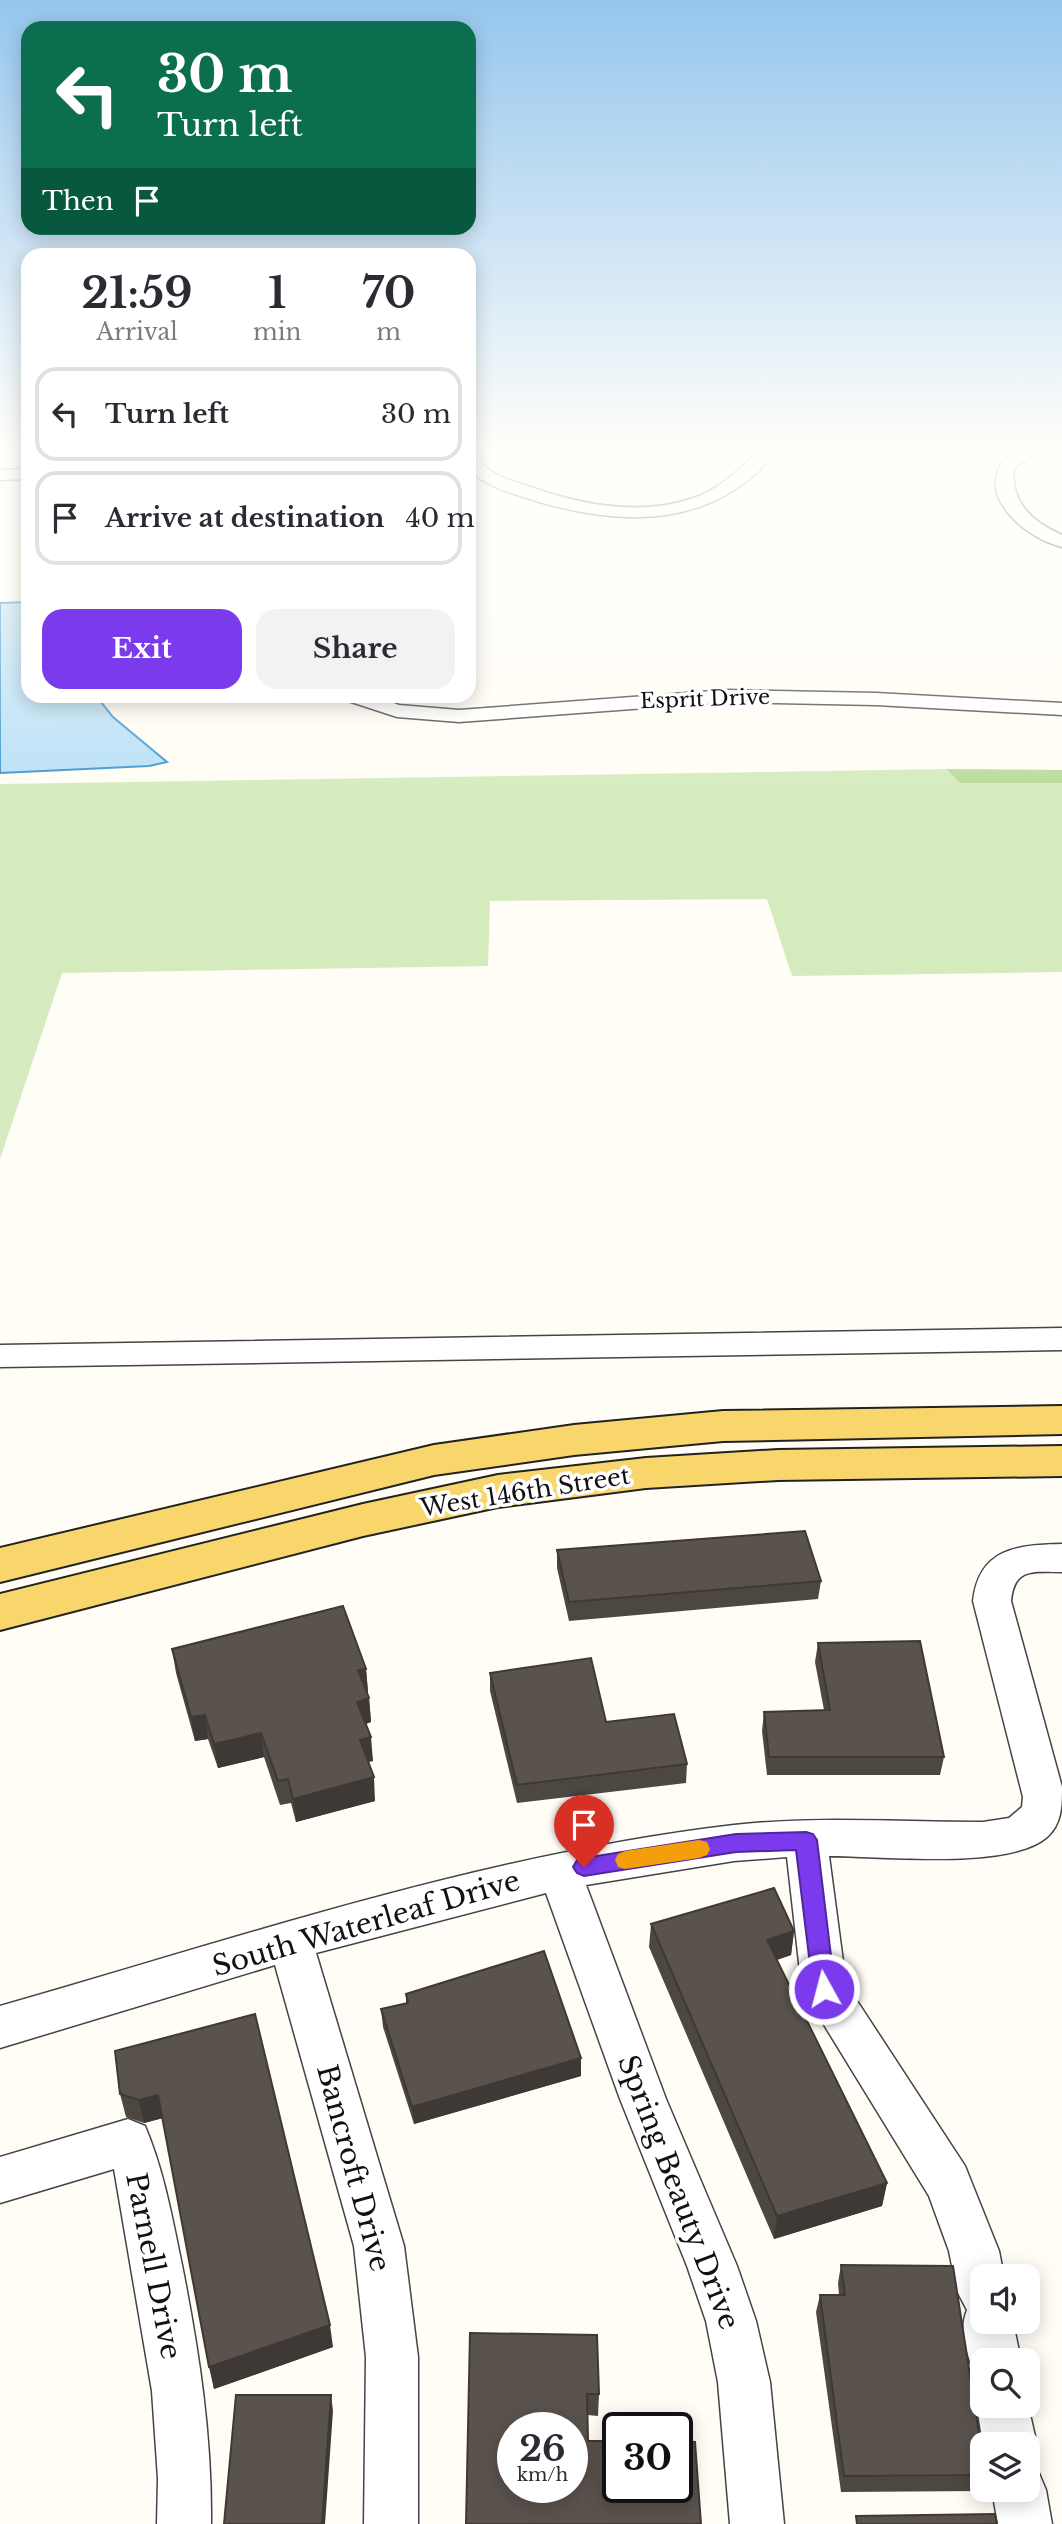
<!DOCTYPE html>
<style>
body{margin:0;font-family:"Libre Baskerville",serif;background:#f2f2f3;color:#2b2b33;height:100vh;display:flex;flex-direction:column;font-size:26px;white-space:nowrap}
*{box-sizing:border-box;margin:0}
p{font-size:23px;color:#7c7c81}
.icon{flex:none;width:38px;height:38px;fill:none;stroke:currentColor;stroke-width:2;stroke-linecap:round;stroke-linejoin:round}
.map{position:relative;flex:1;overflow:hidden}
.side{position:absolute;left:21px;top:248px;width:455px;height:455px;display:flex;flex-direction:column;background:#fff;border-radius:21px;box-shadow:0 4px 18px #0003}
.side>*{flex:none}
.banner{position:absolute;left:21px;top:21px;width:455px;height:214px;border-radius:21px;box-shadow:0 4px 18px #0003;background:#0b6e4f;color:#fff;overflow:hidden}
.tools{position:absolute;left:970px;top:2264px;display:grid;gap:14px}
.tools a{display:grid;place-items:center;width:70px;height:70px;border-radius:14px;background:#fff;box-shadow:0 4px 18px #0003;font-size:35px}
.speed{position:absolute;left:497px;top:2412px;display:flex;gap:14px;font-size:35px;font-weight:700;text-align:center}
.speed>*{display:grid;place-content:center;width:91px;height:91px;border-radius:50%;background:#fff;box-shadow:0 4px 18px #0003;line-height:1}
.speed small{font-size:18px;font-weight:400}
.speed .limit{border:4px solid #111;border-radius:10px;background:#fff;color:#111}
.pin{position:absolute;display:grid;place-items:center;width:60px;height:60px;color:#fff;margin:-72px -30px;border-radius:50% 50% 50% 0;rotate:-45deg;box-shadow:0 0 7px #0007}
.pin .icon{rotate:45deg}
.me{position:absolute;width:77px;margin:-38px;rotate:353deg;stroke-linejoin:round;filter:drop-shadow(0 0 5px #0008)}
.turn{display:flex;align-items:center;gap:24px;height:147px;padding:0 21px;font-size:32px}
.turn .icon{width:91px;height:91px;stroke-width:2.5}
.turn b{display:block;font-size:49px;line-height:60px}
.then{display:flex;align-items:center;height:66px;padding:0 21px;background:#0003;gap:14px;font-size:26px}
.eta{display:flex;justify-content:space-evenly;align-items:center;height:119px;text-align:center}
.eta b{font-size:42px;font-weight:800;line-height:49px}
.primary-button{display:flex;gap:14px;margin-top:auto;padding:14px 21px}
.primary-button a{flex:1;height:80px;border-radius:21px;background:#7c3aed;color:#fff;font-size:28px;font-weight:800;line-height:80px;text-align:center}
.primary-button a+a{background:#f2f2f3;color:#2b2b33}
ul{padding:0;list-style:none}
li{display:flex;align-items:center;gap:21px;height:94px;margin:0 14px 10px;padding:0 7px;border:4px solid #e1e1e2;border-radius:21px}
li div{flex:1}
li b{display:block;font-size:26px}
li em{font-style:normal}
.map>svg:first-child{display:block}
.green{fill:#d5ebbd}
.forest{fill:#b9dc9c}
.water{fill:#b9e0f7;stroke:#3f96cf;stroke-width:2}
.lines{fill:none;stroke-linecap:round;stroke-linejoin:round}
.minor-casing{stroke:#444;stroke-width:3}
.primary-casing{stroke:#222;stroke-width:4}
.minor{fill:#fff;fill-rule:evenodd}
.primary{fill:#f9d66b;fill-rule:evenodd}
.wall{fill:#4d4742}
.shaded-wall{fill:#3f3936}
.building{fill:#5a524d;stroke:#3f3936;stroke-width:2;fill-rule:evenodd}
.route{fill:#7c3aed;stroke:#51269a;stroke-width:2}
.slow{fill:#f59e0b}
.labels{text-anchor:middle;stroke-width:7;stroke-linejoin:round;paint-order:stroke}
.far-street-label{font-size:21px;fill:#111;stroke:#fff}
.street-label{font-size:24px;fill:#111;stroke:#fff}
.near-street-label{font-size:28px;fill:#111;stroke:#fff}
</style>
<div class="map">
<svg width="1062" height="2524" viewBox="0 0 1062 2524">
<rect width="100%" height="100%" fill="#fffdf5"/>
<!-- green -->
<path class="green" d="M946 769 960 783H1062V972L792 976 767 899 490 901 488 966 62 973 0 1159V784Z"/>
<!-- forest -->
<path class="forest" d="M946 769 1062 770V783H960Z"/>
<!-- water -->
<path class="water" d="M28 602V696L97 697 113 717 167 762 149 766 0 773V603Z"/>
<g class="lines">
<defs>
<path id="minor" d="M469 447H483L479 459C488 474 509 480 525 485 580 505 643 518 699 496 724 486 743 465 763 447H780C719 528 626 528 536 501 514 494 485 487 469 469Z
M1024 447H1044L1014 468C1010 502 1032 522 1062 535V547C1016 536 961 478 1024 447Z
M28 469V479L0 480V470Z
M726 690 876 693 1062 703V715L876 705 726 702 459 722 397 717 345 700 342 696H374L399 705 459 710Z
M1062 1328V1350L0 1367V1345Z
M1062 1544V1572C1034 1572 1014 1567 1011 1601L1062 1787C1062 1805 1062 1824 1047 1837 1010 1870 880 1856 829 1856L846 1984 965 2166 999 2251 1004 2277H982V2322H1013L1021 2361H982V2381L977 2379C968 2358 958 2331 967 2310L957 2291 949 2251 929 2196 802 1989 787 1857 734 1861 586 1885 666 2099 737 2266 756 2321 770 2382 784 2524H730L718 2382 706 2321 687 2266 620 2099 546 1893 316 1953 404 2246 418 2357V2524H364L366 2357 354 2246 275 1965 0 2048V2006C242 1937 484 1854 734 1825 817 1816 900 1822 983 1822L1009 1818 1022 1807 1023 1797 973 1601C979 1548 1017 1545 1062 1544Z
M128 2119 145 2126C164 2171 172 2217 182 2265 199 2351 212 2436 211 2524H157L158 2479 152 2391 114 2169 0 2203V2157Z
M982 2394V2406H1027V2401L1037 2445 1029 2464 1027 2445H983L977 2406Z
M1027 2466 1038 2471 1046 2490 1052 2524H998L992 2490H1027Z"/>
<path id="primary" d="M1062 1406V1434L723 1441 574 1455 434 1475 0 1582V1548L434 1445 574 1425 723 1411Z
M1062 1446V1476L778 1480 646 1488 498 1507 363 1536 0 1630V1594L363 1504 498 1475 646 1458 778 1450Z"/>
</defs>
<!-- minor casing -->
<use href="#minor" class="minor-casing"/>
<!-- primary casing -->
<use href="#primary" class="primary-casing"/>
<!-- minor -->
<use href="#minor" class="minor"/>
<!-- primary -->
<use href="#primary" class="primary"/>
</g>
<!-- wall -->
<path class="wall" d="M557 1550 821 1581 818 1599 569 1621 557 1568Z
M818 1643 944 1757 940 1775H767L762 1731 764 1712 824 1710 815 1662Z
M172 1649 366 1669 368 1692 367 1693 369 1698 371 1722 366 1724 373 1761 368 1762 375 1801 296 1822 291 1803 280 1805 264 1757 218 1768 208 1739 195 1741 176 1673Z
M490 1673 606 1722 687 1764 686 1783 517 1803 490 1691Z
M651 1924 794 1931 791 1955 777 1960 887 2183 882 2206 774 2239 649 1947Z
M406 1994 581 2058V2076L414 2124 383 2027 381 2009 406 2003Z
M115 2051 333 2347 214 2389 163 2118 144 2123 126 2117 120 2094Z
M841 2265 982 2452V2486L980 2491 841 2492 816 2312 820 2295H839L838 2283Z
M597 2335 599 2394 598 2416 588 2415 466 2524Z"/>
<!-- shaded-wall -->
<path class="shaded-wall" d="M366 1669 368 1692 359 1694 358 1670Z
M369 1698 371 1722 359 1726 357 1702Z
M205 1715 208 1739 195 1741 191 1717Z
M261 1733 264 1757 218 1768 214 1744Z
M371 1737 373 1761 362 1763 360 1740Z
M374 1777 375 1801 296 1822 293 1799Z
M794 1931 791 1955 764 1964 767 1940Z
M581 2058V2076L414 2124 412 2107Z
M158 2095 163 2118 144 2123 139 2100Z
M887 2183 882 2206 774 2239 777 2216Z
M330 2325 333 2347 214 2389 209 2367Z
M331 2395 333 2411 325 2524H322Z"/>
<!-- building -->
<path class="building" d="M805 1531 821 1581 569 1602 557 1550Z
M343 1606 366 1669 358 1670 369 1698 357 1702 371 1737 360 1740 374 1777 293 1799 288 1779 278 1781 261 1733 214 1744 205 1715 191 1717 172 1649Z
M920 1641 944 1757H769L764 1712 830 1710 818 1643Z
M591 1658 606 1722 674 1714 687 1764 517 1785 490 1673Z
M774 1888 794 1931 767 1940 887 2183 777 2216 651 1924Z
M544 1951 581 2058 412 2107 381 2009 408 2003 406 1994Z
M255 2014 330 2325 209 2367 158 2095 139 2100 120 2094 115 2051Z
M841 2265 953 2266 982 2452V2475L844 2476 820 2295H845Z
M470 2333 597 2335 599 2394H587L588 2441H618V2487H677V2441L695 2442 701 2524H466ZM513 2427H572V2487H513Z
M236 2395H331L322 2524H224Z
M995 2514 997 2524H857L856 2516Z"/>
<!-- sky -->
<linearGradient id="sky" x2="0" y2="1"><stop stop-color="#95c6ee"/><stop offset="0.56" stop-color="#fffefa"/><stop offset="1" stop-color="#fffefa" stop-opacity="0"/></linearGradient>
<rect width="1062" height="800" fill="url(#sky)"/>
<!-- route -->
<path class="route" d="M806 1832 813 1834 817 1840 835 1989 832 1996 824 1999 816 1996 813 1989 796 1850 736 1852 584 1876 577 1873 573 1867 577 1860 584 1858 736 1834Z"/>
<!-- slow -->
<path class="slow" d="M699 1840 707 1842 710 1849 707 1855 699 1858 625 1869 618 1867 615 1860 618 1854 625 1851Z"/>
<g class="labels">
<!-- far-street labels -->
<g class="far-street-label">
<text transform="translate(705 699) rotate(-2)" y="7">Esprit Drive</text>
</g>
<!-- street labels -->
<g class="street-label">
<text transform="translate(525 1492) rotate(-9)" y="8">West 146th Street</text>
</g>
<!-- near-street labels -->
<g class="near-street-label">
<text transform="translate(366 1923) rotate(-16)" y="10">South Waterleaf Drive</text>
<text transform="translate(354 2168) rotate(75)" y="10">Bancroft Drive</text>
<text transform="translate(679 2192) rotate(69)" y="10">Spring Beauty Drive</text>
<text transform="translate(154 2266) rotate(79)" y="10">Parnell Drive</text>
</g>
</g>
</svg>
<div class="tools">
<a><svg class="icon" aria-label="sound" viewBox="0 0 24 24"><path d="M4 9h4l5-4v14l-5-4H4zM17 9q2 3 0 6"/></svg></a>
<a><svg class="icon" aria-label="search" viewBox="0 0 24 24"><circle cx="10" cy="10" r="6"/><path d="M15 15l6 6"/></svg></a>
<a><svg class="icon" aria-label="layers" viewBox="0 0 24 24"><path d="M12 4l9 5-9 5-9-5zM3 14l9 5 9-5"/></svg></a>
</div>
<div class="speed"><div>26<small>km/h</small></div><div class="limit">30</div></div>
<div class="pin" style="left:584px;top:1867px;background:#d93025"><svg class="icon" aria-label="arrive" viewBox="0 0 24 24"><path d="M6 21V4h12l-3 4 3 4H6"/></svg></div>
<svg class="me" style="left:824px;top:1989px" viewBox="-20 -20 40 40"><circle r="17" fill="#7c3aed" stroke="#fff" stroke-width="3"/><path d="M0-11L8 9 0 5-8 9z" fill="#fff"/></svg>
<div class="banner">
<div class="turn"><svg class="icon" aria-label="left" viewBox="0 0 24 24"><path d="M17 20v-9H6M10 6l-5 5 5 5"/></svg><div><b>30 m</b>Turn left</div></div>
<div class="then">Then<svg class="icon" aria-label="arrive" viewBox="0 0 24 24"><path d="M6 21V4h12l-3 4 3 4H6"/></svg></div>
</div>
<section class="side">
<div class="eta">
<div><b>21:59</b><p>Arrival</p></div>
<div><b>1</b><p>min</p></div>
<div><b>70</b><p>m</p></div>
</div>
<ul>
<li><svg class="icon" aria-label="left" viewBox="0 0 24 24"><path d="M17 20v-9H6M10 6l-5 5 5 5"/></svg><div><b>Turn left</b></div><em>30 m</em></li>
<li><svg class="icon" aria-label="arrive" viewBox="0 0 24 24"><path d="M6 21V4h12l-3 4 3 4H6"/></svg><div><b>Arrive at destination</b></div><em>40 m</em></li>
</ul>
<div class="primary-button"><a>Exit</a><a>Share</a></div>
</section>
</div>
